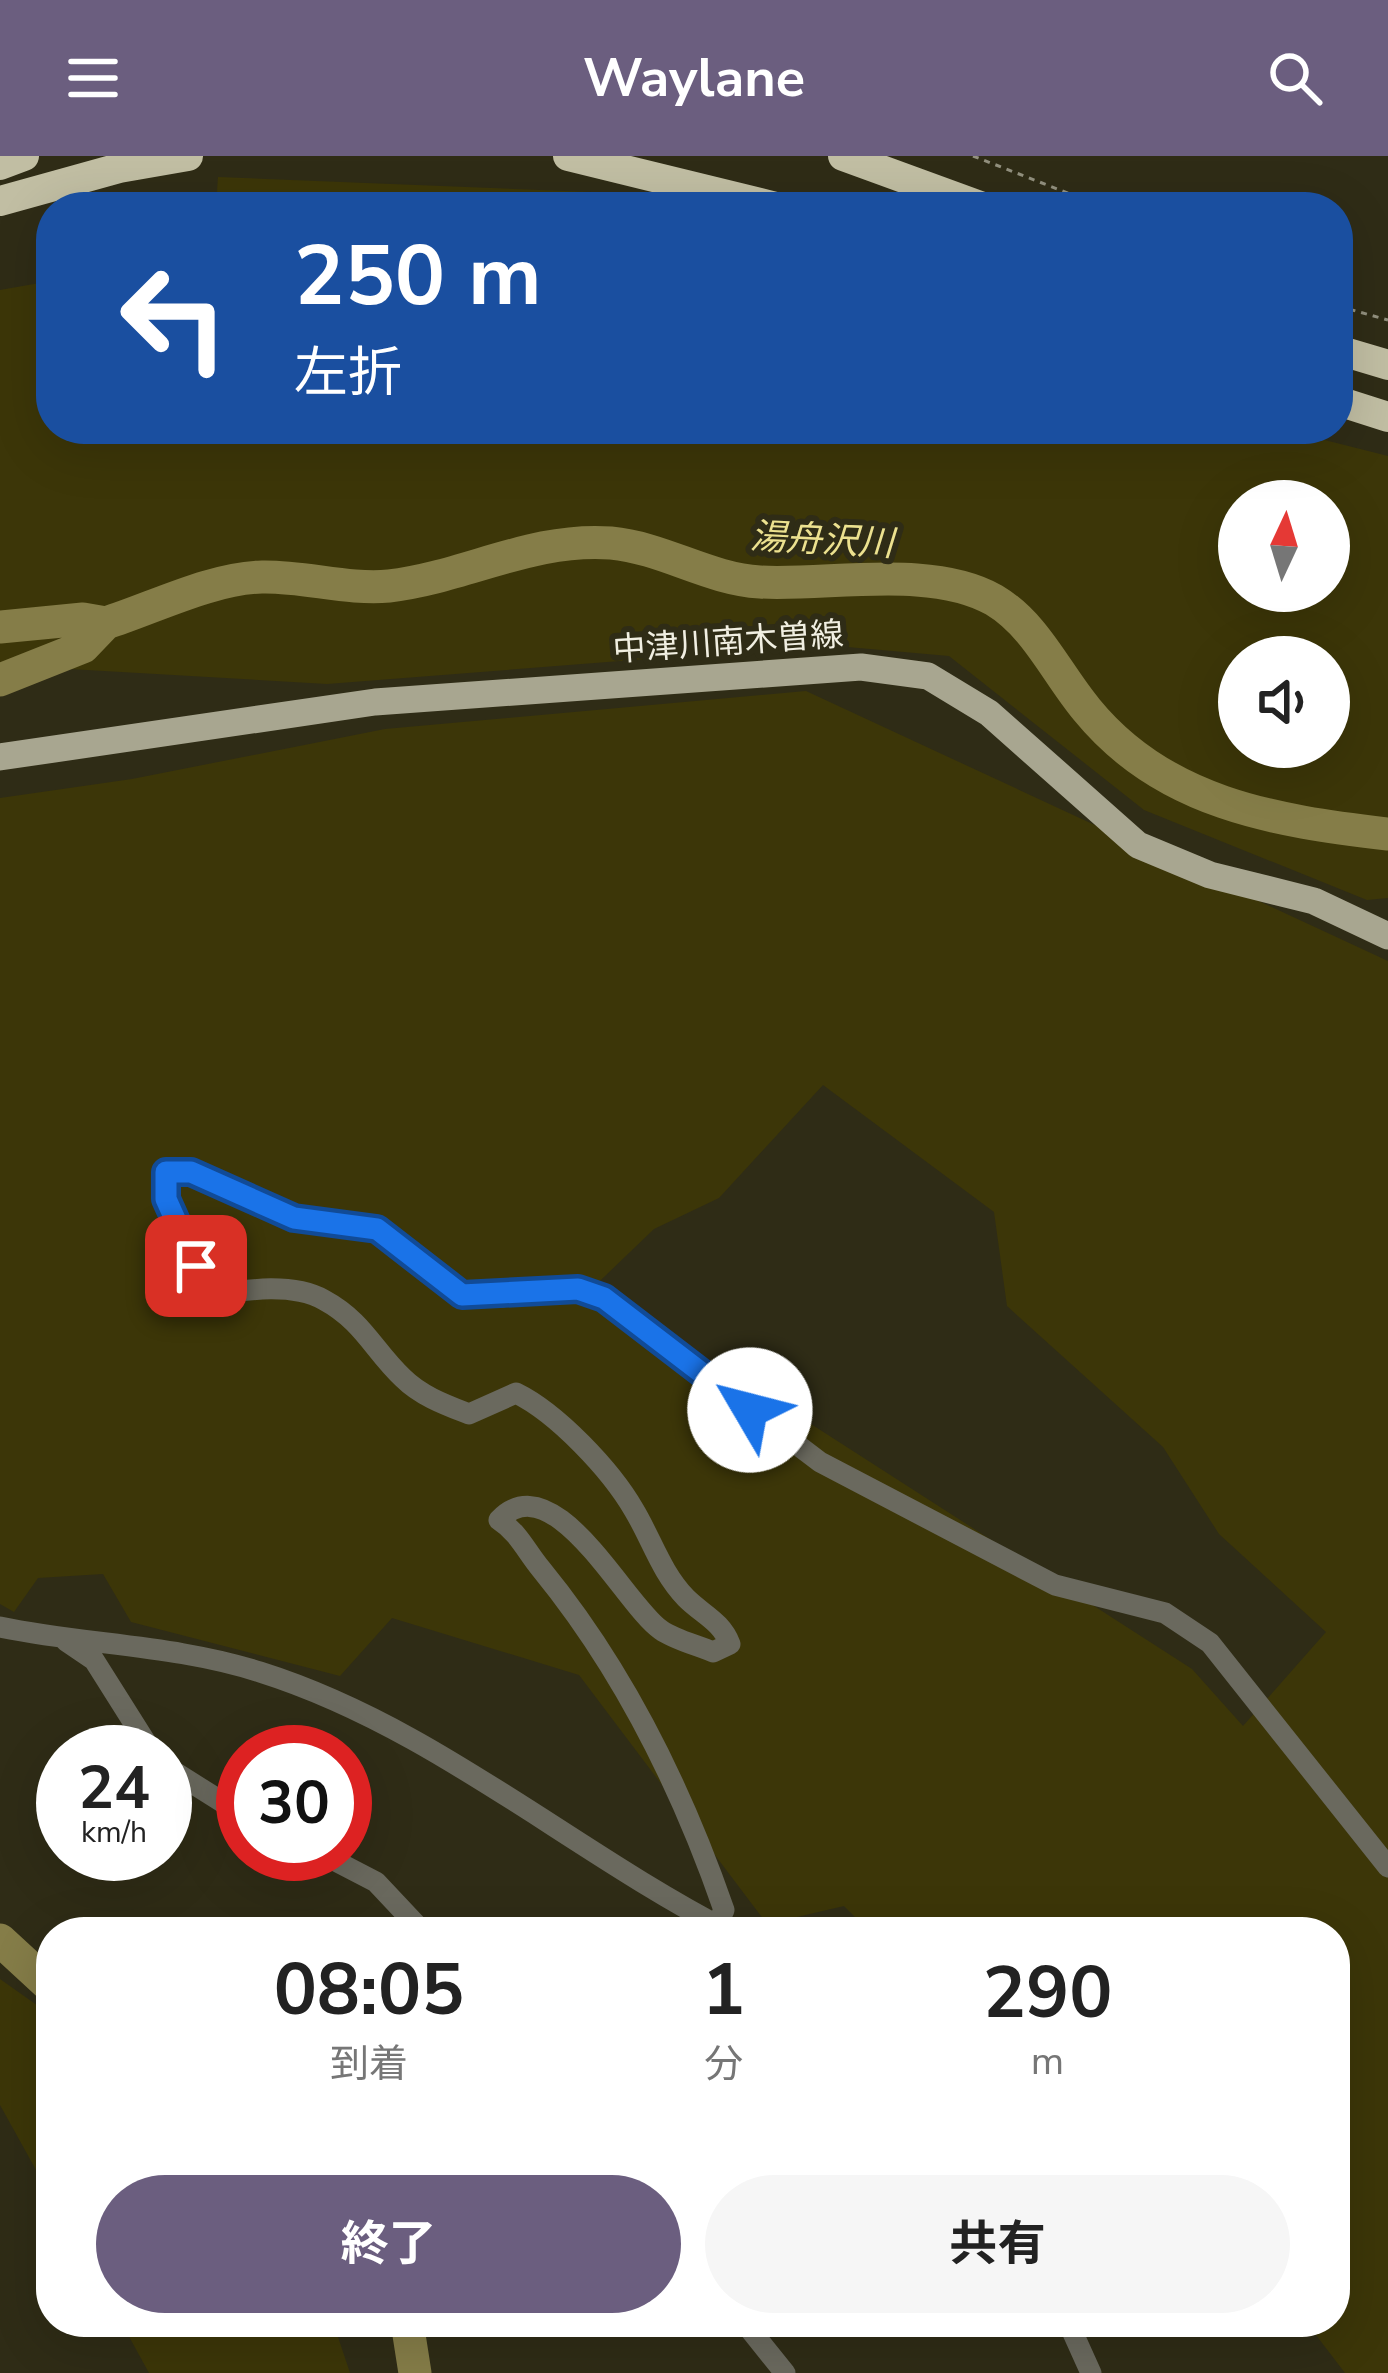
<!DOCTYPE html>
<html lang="ja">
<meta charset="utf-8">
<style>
body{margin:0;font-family:"Nunito Sans","Noto Sans JP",sans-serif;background:#f6f6f6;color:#222;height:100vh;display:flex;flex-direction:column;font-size:45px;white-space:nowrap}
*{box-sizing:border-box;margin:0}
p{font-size:39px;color:#767676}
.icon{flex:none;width:66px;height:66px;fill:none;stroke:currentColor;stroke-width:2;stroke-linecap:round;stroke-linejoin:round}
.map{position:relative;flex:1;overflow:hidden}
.sheet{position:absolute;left:36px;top:1761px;width:1314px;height:420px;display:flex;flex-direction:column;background:#fff;border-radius:48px;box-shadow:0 12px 48px #0002}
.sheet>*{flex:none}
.guide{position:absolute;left:36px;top:36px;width:1317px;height:252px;border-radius:48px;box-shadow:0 12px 48px #0002;background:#1a4fa0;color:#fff;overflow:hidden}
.needle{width:78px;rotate:4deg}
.tools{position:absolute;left:1218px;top:324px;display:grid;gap:24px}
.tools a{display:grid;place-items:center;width:132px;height:132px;border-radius:50%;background:#fff;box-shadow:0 12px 48px #0002;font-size:60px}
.speed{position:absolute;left:36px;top:1569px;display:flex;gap:24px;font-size:60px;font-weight:700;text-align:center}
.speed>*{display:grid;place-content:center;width:156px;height:156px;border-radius:50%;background:#fff;box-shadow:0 12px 48px #0002;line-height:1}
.speed small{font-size:30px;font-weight:400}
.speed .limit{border:18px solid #d22;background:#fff;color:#111}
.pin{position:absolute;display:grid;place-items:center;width:102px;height:102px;color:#fff;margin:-51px;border-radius:24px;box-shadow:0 6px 18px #0006}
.me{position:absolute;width:132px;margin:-66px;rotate:307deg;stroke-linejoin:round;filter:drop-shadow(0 0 9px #0008)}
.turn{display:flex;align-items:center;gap:42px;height:252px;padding:0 60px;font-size:54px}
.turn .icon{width:156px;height:156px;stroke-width:2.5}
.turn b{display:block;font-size:84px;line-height:102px}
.eta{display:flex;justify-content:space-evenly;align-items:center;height:204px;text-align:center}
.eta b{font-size:72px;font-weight:700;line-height:84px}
.button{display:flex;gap:24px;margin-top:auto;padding:24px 60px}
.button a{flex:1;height:138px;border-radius:72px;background:#6b5e7f;color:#fff;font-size:48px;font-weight:700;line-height:138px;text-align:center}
.button a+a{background:#f6f6f6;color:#222}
header{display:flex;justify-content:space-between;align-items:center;height:156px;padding:0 60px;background:#6b5e7f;color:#fff;font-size:54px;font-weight:700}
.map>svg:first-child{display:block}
.green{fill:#3c3608;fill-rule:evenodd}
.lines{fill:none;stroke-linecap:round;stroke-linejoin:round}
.river{stroke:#857d48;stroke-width:33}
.path{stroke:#92907e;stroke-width:3;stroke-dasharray:6 6;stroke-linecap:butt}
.minor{stroke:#6a695e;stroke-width:21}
.major{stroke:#a8a690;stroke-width:27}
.highway{stroke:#c1bea3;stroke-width:30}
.route-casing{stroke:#114b97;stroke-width:30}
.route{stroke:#1a73e8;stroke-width:21}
.labels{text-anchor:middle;stroke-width:12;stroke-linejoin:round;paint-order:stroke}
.street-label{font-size:33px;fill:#f1efe2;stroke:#2f2c16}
.water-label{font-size:36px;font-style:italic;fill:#ece18f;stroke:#2f2c16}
</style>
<header><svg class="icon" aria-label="menu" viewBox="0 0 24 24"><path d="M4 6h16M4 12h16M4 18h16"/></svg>Waylane<svg class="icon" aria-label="search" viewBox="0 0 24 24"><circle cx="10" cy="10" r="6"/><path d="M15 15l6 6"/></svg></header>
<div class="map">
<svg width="1388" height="2217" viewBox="0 0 1388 2217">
<rect width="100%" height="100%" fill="#2f2c16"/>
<!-- green -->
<path class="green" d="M218 21 616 37 656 51H216Z
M51 125V273H1281L1388 300V742L1367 744 1144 654 949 500 825 489 327 528 0 509V134ZM1239 345H1329V435H1239ZM1239 501H1329V591H1239Z
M806 535 1388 805V2217H1345L1306 2166H1335V1776H870L844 1750 767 1768 579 1519 392 1462 340 1520 131 1466 103 1418 38 1422 14 1456 0 1448V642L132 623 385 573ZM823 929 994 1056 1007 1150 1163 1291 1219 1378 1326 1476 1243 1570 1192 1513 744 1225 579 1145 654 1073 719 1042Z
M0 1823 51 1859V2041L0 1949Z
M121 2166H333L350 2217H149Z"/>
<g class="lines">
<!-- river -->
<path class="river" d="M0 471 83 463 106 467C153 452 212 422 262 421 304 420 348 434 389 430 466 421 532 381 611 387 664 392 708 423 760 426 828 430 931 408 994 444 1036 469 1056 517 1087 554 1163 647 1274 665 1388 678
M0 524 83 491 106 467
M0 1784 51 1831
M407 2166 415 2217"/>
<!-- path -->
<path class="path" d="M973 0 1088 45 1135 51
M1338 150 1388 164"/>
<!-- minor -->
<path class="minor" d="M0 1471C87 1489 176 1489 260 1516 432 1570 572 1695 730 1776
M66 1485 94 1504 152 1596
M165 1610 243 1659
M322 1698 376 1726 423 1776
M717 1769 724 1754C682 1633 622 1512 541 1413 526 1395 519 1377 499 1364 554 1306 625 1450 661 1474 675 1484 697 1489 713 1496L730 1488C721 1465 703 1459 686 1442 661 1416 652 1384 634 1354 611 1314 557 1257 516 1237L469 1258C446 1249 421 1240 403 1222 374 1195 363 1165 324 1144 290 1125 239 1135 203 1140L166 1043V1016H192L294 1062 377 1073 462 1139 501 1141 578 1133 604 1142 820 1306 1055 1429 1165 1457 1210 1487 1388 1711
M744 2166 785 2217
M1068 2166 1091 2217"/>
<!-- major -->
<path class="major" d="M0 601 375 546 861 511 928 520 989 557 1138 689 1210 719 1314 745 1388 780"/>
<!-- highway -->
<path class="highway" d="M568 0 776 51
M843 0 983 51
M0 9 24 0
M0 45 119 12 188 0
M1338 194 1388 209
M1338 245 1388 261"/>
</g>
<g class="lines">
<defs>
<path id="route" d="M196 1110 166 1043V1016H191L294 1062 377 1073 462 1139 578 1133 604 1142 750 1254"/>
</defs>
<!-- route casing -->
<use href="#route" class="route-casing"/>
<!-- route -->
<use href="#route" class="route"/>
</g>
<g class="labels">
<!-- street labels -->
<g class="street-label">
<text transform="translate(728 485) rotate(-4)" y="12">中津川南木曽線</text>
</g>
<!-- water labels -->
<g class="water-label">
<text transform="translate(822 383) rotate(3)" y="13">湯舟沢川</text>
</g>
</g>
</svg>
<div class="tools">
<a><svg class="needle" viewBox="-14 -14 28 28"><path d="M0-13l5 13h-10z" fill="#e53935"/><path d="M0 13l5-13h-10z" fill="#767676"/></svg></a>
<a><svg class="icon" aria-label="sound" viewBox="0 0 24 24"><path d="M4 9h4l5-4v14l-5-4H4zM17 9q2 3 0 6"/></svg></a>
</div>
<div class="speed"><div>24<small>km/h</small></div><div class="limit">30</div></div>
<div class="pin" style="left:196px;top:1110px;background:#d93025"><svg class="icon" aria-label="arrive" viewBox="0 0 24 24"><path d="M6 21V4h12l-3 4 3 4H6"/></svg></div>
<svg class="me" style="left:750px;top:1254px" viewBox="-20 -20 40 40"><circle r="19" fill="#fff"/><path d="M0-13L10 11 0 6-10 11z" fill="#1a73e8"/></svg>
<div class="guide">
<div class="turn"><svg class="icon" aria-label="left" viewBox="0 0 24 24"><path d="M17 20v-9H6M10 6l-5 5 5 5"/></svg><div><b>250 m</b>左折</div></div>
</div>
<section class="sheet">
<div class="eta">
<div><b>08:05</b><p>到着</p></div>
<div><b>1</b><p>分</p></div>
<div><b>290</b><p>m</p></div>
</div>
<div class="button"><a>終了</a><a>共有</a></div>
</section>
</div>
